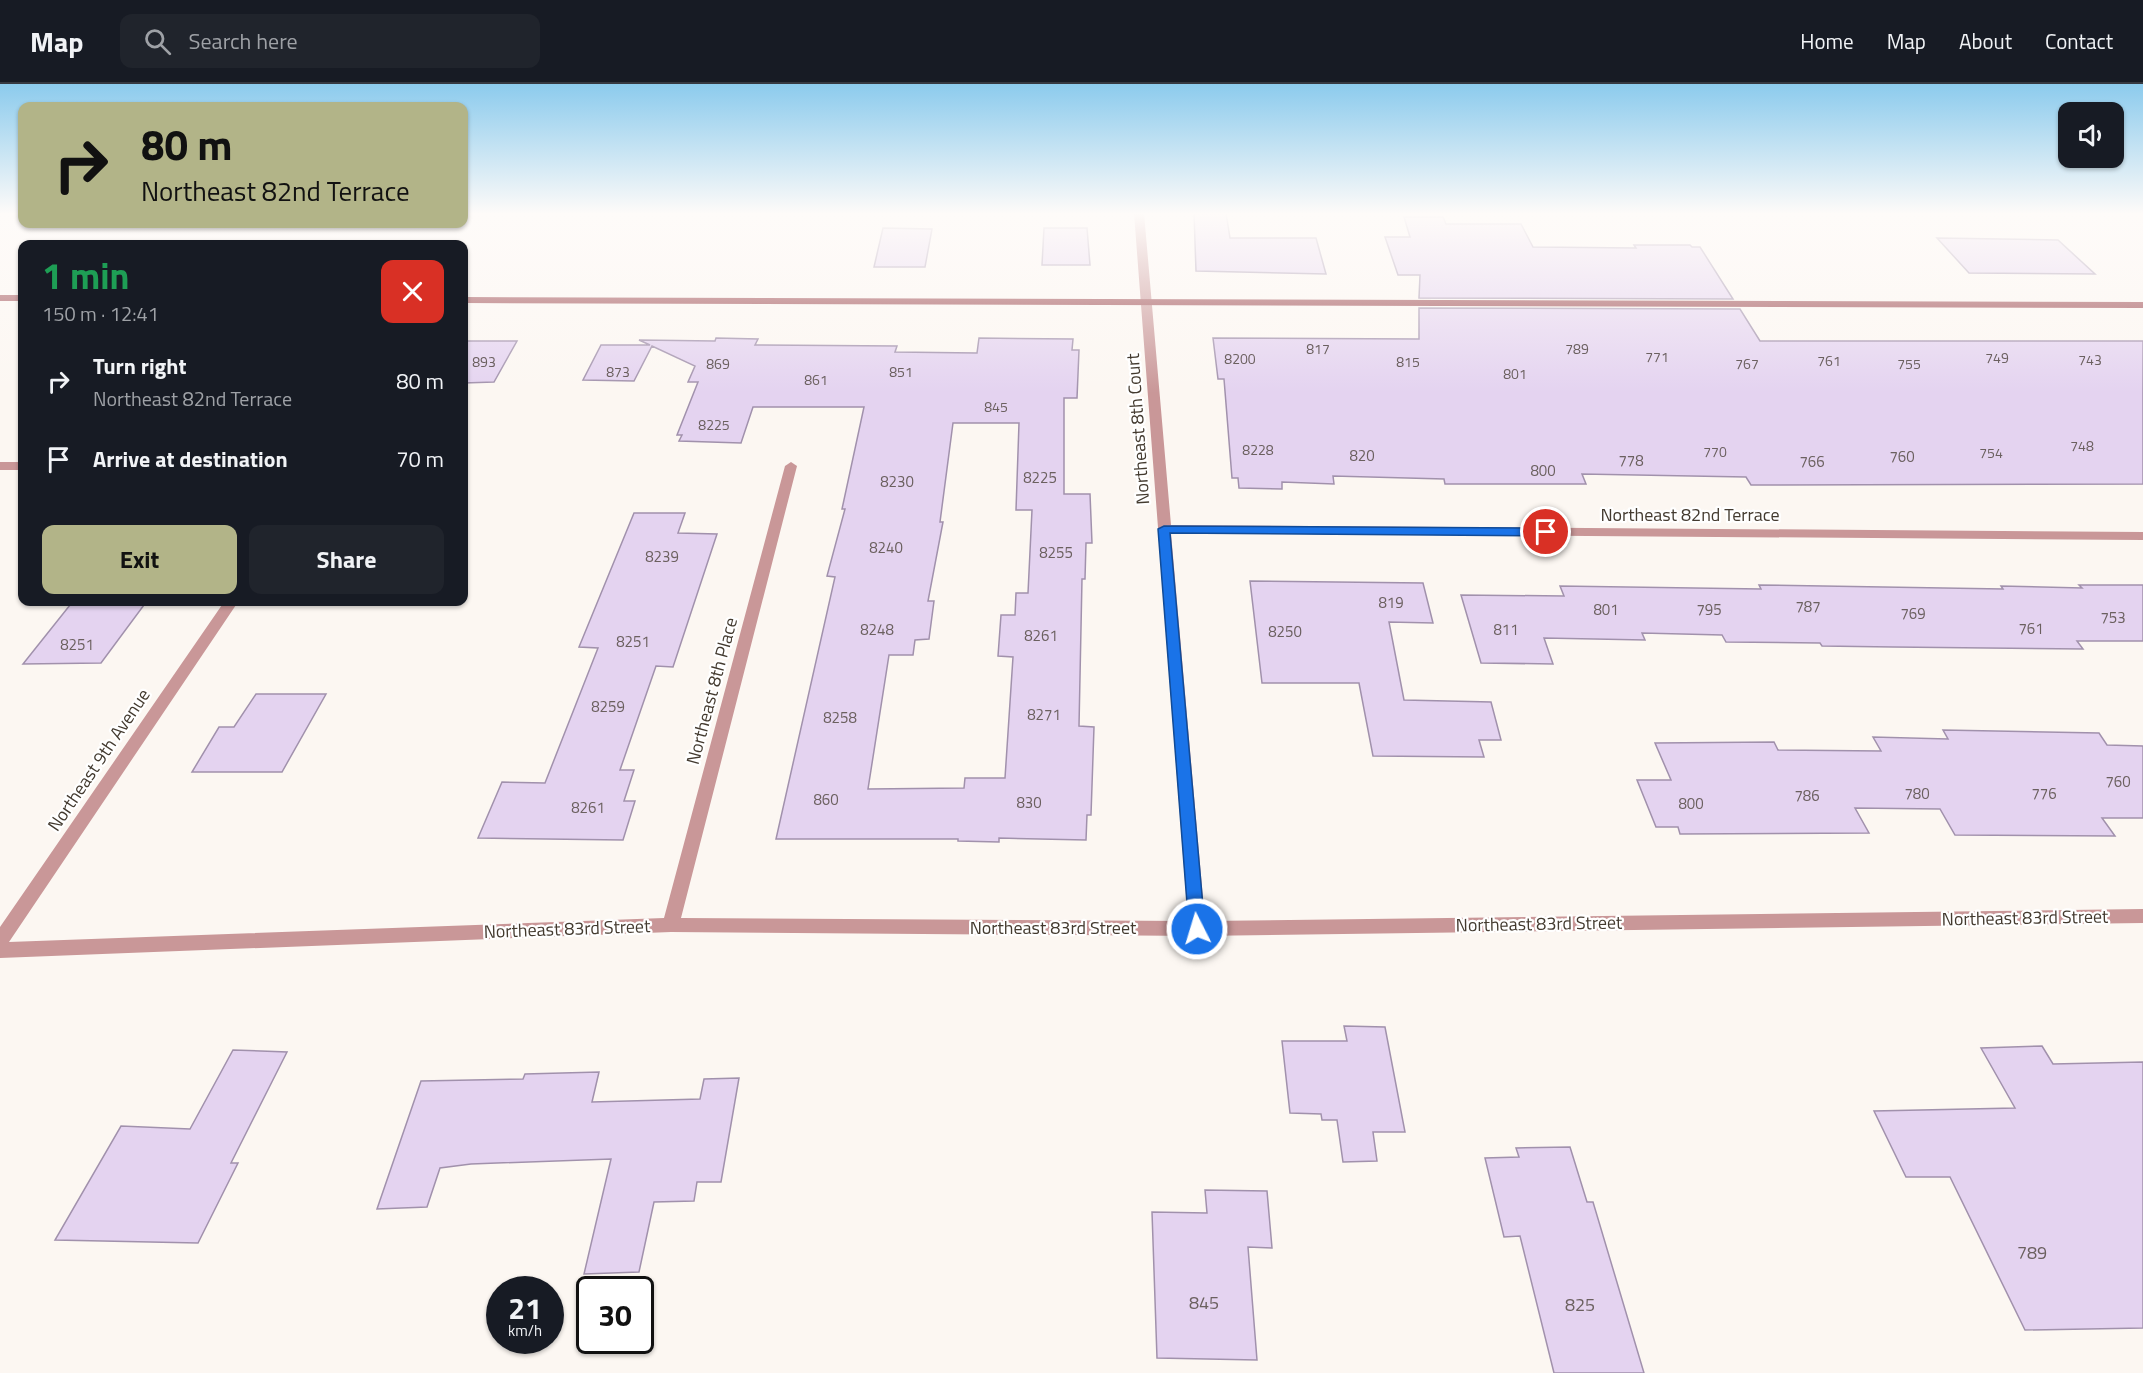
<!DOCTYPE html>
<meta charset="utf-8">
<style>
body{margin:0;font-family:"Titillium Web",sans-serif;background:#20242c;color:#f1f3f6;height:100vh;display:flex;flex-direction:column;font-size:22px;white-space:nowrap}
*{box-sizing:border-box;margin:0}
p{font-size:20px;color:#9ea1a6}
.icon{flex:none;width:33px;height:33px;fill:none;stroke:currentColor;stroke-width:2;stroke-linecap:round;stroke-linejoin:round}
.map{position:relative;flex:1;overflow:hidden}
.side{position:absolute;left:18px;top:156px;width:450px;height:366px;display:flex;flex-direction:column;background:#171b24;border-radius:12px;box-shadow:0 2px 4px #0004}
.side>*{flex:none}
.top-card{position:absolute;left:18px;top:18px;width:450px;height:126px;border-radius:12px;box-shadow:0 2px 4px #0004;background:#b2b488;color:#111;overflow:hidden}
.fabs{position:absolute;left:2058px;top:18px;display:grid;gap:12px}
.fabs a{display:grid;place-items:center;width:66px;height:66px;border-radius:12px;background:#171b24;box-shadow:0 2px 4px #0004;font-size:30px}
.speed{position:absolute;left:486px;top:1192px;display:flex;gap:12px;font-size:30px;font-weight:700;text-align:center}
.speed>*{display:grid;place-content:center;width:78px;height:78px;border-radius:50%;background:#171b24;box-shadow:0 2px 4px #0004;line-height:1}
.speed small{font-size:15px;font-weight:400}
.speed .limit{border:3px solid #111;border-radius:9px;background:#fff;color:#111}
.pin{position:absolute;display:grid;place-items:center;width:51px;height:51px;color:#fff;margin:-26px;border:3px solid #fff;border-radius:50%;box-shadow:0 2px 6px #0007}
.me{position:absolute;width:66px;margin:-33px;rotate:355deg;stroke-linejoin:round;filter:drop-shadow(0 0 4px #0008)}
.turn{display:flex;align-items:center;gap:21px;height:126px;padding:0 24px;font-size:27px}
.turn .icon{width:78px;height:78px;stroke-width:2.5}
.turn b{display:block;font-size:42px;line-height:51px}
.round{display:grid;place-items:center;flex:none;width:63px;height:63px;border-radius:12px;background:#20242c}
.summary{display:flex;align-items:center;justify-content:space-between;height:102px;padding:0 24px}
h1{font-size:36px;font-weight:700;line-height:45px;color:#1e9e55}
.primary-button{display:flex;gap:12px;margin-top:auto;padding:12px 24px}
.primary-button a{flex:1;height:69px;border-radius:12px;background:#b2b488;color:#111;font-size:24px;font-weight:700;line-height:69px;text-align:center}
.primary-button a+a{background:#20242c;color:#f1f3f6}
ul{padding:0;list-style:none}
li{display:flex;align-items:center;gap:18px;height:78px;padding:0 24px}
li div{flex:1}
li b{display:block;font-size:22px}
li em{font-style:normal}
header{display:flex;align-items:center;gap:36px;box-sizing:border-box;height:84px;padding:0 30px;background:#171b24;border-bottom:2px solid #363941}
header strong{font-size:28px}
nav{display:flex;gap:33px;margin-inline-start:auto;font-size:21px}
.search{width:420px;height:54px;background:#20242c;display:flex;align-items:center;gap:15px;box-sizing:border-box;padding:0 21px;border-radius:12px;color:#9ea1a6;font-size:22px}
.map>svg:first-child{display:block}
.building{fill:#e4d3f0;stroke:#a191ac;stroke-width:1.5;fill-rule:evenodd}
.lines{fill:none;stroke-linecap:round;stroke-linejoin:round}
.minor{fill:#c99798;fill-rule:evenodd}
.primary{fill:#99444a;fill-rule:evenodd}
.route{fill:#1a73e8;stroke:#114b97;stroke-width:1.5}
.labels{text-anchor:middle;stroke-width:4.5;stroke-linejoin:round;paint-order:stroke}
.far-number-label{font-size:14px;fill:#6b605f}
.number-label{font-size:15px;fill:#6b605f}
.street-label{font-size:18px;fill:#433a2f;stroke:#fff}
.near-number-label{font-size:18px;fill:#6b605f}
</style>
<header>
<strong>Map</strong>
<div class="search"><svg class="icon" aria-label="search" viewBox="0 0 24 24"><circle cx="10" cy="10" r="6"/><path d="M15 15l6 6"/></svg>Search here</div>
<nav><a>Home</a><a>Map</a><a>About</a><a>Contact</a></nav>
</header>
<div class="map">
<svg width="2143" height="1289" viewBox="0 0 2143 1289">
<rect width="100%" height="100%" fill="#fcf7f2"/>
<!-- building -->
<path class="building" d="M1194 129H1226L1230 154H1316L1326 190 1196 187Z
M1404 133H1443L1446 140H1521L1533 163 1636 164 1634 161H1690L1692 163H1700L1733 215 1419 214 1420 191H1398L1385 153H1410Z
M883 144 932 145 925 183H874Z
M1044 144H1087L1090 181H1042Z
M1937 154 2058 156 2095 190 1969 189Z
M1419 224 1740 225 1760 257H2143V400L1751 401 1746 393 1582 390 1586 400H1445L1444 395 1333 392 1334 400 1282 398V405L1239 404 1238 394H1232L1224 295H1218L1213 254 1419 255Z
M716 254 758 255 755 261 897 262 895 268 977 269 979 254 1073 255 1072 266H1079L1077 314H1064V410H1090L1092 459H1086L1085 495H1082L1079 642 1094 643 1091 731H1087L1086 756 999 754V758L958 757V755H776L835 493 827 492 845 425H842L864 323H753L741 359 679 357 682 351H677L698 298H688L695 282 652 262 634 297 583 296 601 261H650L639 256 715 257ZM953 339H1019L1016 426H1032L1028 509H1016L1015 531H1001L998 572 1013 573 1005 694H965L964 704 868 705 889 571H913L915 556 929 555 934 517H928L943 438H940Z
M464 257H517L494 298 464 299Z
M634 429H685L678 449 717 450 673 583 656 582 620 686H634L624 717H635L623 756 478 754 502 698 545 699 598 564 579 563Z
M1250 497 1423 499 1433 539 1389 538 1404 616 1491 618 1501 656H1479L1484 673 1373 672 1359 599H1262Z
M1759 501 2003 505 2001 502 2082 504 2079 501H2143V557H2077L2083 565 1893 563 1822 562 1820 559 1726 558 1722 551 1642 549 1645 556 1544 554 1553 580 1481 579 1461 511 1564 512 1560 502 1761 505Z
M70 521H144L101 579 23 580Z
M256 610H326L282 688H192L219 643H234Z
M1943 646 2099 649 2107 661 2143 662V734H2102L2115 752 1955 751 1940 725 1855 724 1869 749 1680 750 1678 743H1656L1637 696H1671L1655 659 1774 658 1778 666 1881 667 1873 653 1948 655Z
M1344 942 1385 943 1405 1048H1373L1377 1077 1343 1078 1337 1036H1322L1321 1030 1290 1029 1282 957H1347Z
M2042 962 2053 980 2143 978V1244L2025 1246 1950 1093H1906L1874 1027 2015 1024 1981 964Z
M233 966 287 968 231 1079H238L198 1159 55 1156 121 1042 190 1045Z
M599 988 592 1018 700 1015 704 995 739 994 721 1098H697L694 1117 654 1118 639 1188 584 1190 611 1075 471 1080 440 1084 427 1123 377 1125 421 997 523 995 525 990Z
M1570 1063 1587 1118H1593L1644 1289H1554L1520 1152 1504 1153 1485 1074 1519 1073 1516 1064Z
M1205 1106 1267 1107 1272 1164 1248 1163 1257 1276 1157 1274 1152 1128 1207 1129Z"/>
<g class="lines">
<!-- minor -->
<path class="minor" d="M1134 129H1144L1171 441 2143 448V456L1171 449 1205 837 2143 825V839L1197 852 671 848 0 874V843L224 518H238L9 858 664 834 785 382 791 378 797 382 681 834 1188 837Z
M0 378H22V386H0Z"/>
<!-- primary -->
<path class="primary" d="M0 211H22V217H0Z
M464 213 2143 218V224L464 219Z"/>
</g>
<!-- sky -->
<linearGradient id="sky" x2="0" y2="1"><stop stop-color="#8ccbed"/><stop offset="0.42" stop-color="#fefbf9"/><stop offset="1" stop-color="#fefbf9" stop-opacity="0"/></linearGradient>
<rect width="2143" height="309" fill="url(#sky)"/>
<!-- route -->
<path class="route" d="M1164 442 1546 444 1552 448 1546 452 1170 449 1205 845 1203 849 1197 851 1192 849 1189 845 1158 445Z"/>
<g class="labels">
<!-- far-number labels -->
<g class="far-number-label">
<text x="1318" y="270">817</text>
<text x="1577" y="270">789</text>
<text x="1657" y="278">771</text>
<text x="1997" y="279">749</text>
<text x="1240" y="280">8200</text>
<text x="2090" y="281">743</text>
<text x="1829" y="282">761</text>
<text x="484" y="283">893</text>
<text x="1408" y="283">815</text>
<text x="718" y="285">869</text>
<text x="1747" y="285">767</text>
<text x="1909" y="285">755</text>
<text x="618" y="293">873</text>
<text x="901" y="293">851</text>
<text x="1515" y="295">801</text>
<text x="816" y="301">861</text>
<text x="996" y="328">845</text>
<text x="714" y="346">8225</text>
<text x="2082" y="367">748</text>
<text x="1258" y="371">8228</text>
<text x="1715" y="373">770</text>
<text x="1991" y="374">754</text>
</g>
<!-- number labels -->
<g class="number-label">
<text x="1362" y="377">820</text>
<text x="1902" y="378">760</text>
<text x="1631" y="382">778</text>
<text x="1812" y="383">766</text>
<text x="1543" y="392">800</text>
<text x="1040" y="399">8225</text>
<text x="897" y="403">8230</text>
<text x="886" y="469">8240</text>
<text x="1056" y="474">8255</text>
<text x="662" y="478">8239</text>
<text x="1391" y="524">819</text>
<text x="1808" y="528">787</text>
<text x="1606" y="531">801</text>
<text x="1709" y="531">795</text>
<text x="1913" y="535">769</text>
<text x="2113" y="539">753</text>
<text x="2031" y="550">761</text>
<text x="877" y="551">8248</text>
<text x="1506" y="551">811</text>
<text x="1285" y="553">8250</text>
<text x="1041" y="557">8261</text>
<text x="633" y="563">8251</text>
<text x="77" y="566">8251</text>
<text x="608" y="628">8259</text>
<text x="1044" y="636">8271</text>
<text x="840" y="639">8258</text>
<text x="2118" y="703">760</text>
<text x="1917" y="715">780</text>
<text x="2044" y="715">776</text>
<text x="1807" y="717">786</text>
<text x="826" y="721">860</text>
<text x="1029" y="724">830</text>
<text x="1691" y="725">800</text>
<text x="588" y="729">8261</text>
</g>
<!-- street labels -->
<g class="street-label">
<text transform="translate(1138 345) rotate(-94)" y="6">Northeast 8th Court</text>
<text x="1690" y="437">Northeast 82nd Terrace</text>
<text transform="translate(712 607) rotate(-75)" y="6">Northeast 8th Place</text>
<text transform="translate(99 676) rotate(-56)" y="6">Northeast 9th Avenue</text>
<text transform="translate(2025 834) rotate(-1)" y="6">Northeast 83rd Street</text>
<text transform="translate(1539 840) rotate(-1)" y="6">Northeast 83rd Street</text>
<text x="1053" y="850">Northeast 83rd Street</text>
<text transform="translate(567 845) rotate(-2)" y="6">Northeast 83rd Street</text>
</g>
<!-- near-number labels -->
<g class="near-number-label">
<text x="2032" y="1175">789</text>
<text x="1204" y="1225">845</text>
<text x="1580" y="1227">825</text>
</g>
</g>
</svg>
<div class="fabs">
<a><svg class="icon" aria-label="sound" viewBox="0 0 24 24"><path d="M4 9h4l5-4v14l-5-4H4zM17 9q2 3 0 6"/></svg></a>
</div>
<div class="speed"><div>21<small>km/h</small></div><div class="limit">30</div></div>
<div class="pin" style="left:1546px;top:448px;background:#d93025"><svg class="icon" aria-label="arrive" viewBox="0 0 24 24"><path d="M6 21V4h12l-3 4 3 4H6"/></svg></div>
<svg class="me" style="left:1197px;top:845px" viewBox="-20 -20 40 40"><circle r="17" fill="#1a73e8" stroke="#fff" stroke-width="3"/><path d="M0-11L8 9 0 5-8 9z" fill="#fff"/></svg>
<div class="top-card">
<div class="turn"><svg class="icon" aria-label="right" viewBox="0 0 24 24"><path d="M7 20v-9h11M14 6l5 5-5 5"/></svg><div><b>80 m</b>Northeast 82nd Terrace</div></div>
</div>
<section class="side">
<div class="summary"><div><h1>1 min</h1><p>150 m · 12:41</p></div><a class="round" style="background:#d93025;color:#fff"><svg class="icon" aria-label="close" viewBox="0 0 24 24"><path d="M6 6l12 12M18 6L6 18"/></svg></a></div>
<ul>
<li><svg class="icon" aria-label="right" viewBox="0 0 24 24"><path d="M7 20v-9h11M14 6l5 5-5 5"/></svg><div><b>Turn right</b><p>Northeast 82nd Terrace</p></div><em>80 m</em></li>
<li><svg class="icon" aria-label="arrive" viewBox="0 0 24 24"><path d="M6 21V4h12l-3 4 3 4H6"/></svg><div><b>Arrive at destination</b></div><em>70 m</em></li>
</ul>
<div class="primary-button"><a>Exit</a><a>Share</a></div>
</section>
</div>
